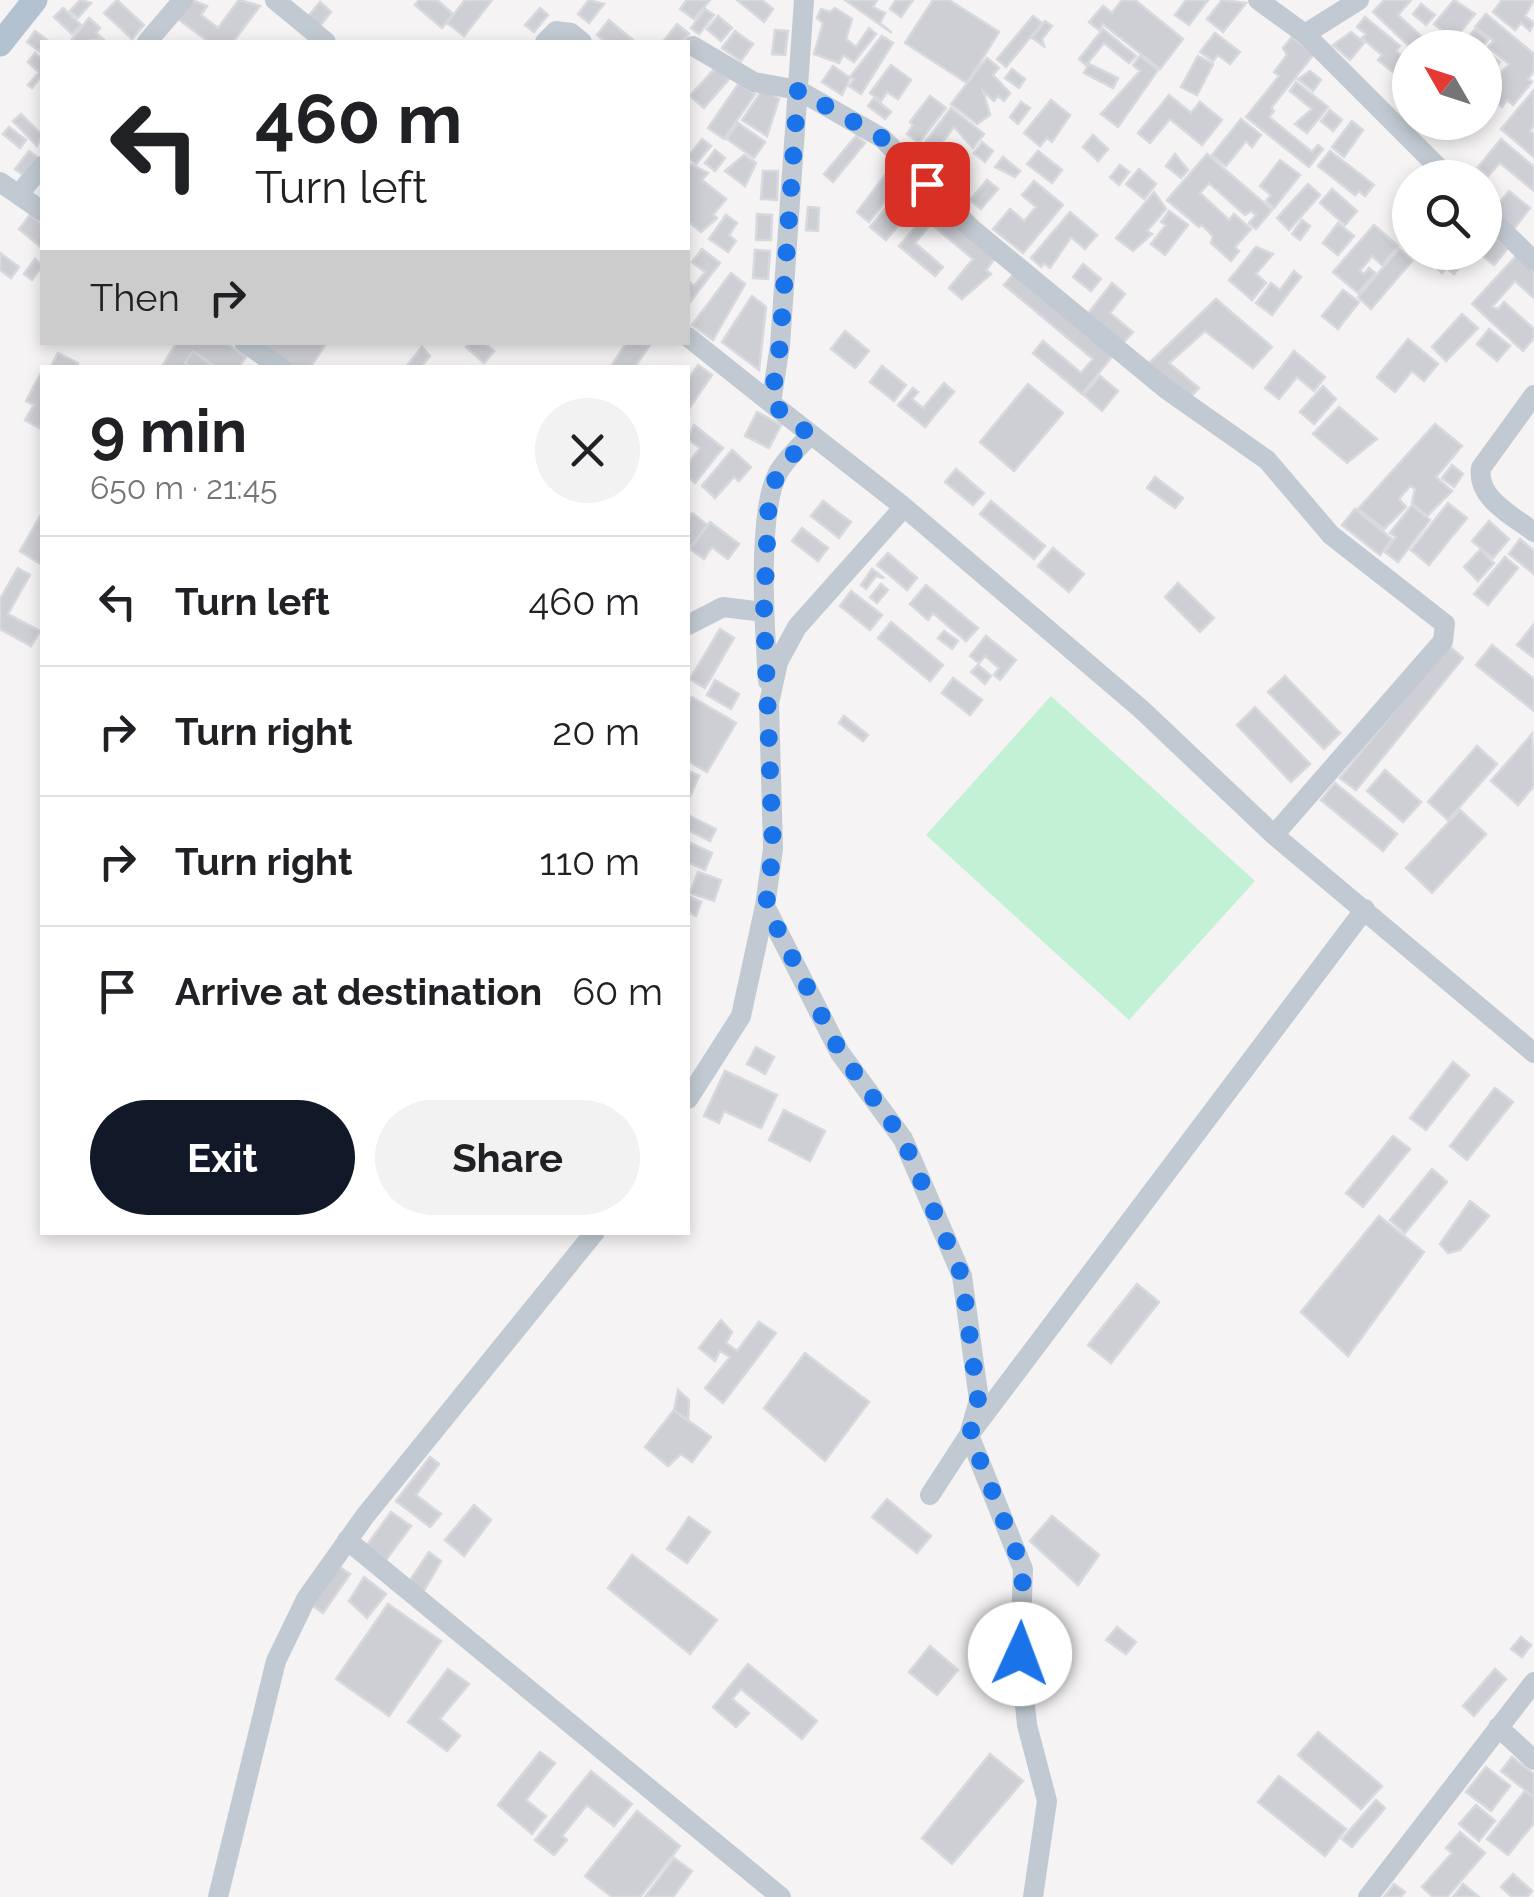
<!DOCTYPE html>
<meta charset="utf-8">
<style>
body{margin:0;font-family:Raleway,sans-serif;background:#f2f2f2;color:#202124;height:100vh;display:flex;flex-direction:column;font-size:38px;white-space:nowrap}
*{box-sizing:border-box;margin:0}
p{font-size:32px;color:#757577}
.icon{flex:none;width:55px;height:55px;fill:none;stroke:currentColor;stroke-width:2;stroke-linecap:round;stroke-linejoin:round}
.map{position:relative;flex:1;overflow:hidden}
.sheet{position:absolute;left:40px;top:365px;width:650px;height:870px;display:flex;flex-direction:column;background:#fff;border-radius:0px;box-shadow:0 5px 15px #0003}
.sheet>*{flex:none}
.top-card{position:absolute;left:40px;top:40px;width:650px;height:305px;border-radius:0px;box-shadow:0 5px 15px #0003;background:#fff;color:#202124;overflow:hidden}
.needle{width:65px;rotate:309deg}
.fabs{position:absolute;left:1392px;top:30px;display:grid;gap:20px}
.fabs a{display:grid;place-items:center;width:110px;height:110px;border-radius:50%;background:#fff;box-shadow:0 5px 15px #0003;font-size:50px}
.pin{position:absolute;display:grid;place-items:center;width:85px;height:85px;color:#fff;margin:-42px;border-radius:20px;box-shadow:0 5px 15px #0006}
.me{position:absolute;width:110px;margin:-55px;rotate:2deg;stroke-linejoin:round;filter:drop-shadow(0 0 8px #0008)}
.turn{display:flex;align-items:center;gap:35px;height:210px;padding:0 50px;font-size:45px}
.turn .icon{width:130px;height:130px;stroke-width:2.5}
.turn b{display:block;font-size:70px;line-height:85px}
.then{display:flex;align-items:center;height:95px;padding:0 50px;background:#0003;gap:20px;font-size:38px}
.round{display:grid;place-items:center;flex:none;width:105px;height:105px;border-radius:52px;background:#f2f2f2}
.head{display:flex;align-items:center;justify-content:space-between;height:170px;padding:0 50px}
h1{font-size:60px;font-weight:700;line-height:75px}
.cta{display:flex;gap:20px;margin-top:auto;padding:20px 50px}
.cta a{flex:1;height:115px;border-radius:60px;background:#111827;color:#fff;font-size:40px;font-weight:700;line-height:115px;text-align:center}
.cta a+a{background:#f2f2f2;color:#202124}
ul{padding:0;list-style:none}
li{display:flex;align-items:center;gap:30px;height:130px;padding:0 50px;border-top:2px solid #e0e0e0}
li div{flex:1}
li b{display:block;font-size:38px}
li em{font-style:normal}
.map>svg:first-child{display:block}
.green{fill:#c3f1d5}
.building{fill:#cdcfd5;stroke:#d7d9de;stroke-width:2.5}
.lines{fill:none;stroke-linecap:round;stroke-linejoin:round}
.minor{stroke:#c1cad2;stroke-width:20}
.major{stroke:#b3c2d1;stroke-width:25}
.route{stroke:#1a73e8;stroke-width:18;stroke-dasharray:0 32.4}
</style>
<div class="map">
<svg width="1534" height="1897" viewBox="0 0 1534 1897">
<rect width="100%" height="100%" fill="#f5f3f3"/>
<!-- green -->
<path class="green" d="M1051 696 1255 881 1129 1020 926 835Z"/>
<!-- building -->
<path class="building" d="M80 0 91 3 78 18 70 11Z
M117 0 144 25 132 39 104 13Z
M192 0 207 6 201 15 218 28 239 0 260 6 233 42H209L178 19Z
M419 0H437L453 14 442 28 415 5Z
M465 0H492L464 36 447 23Z
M589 0 604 4 589 23 578 14Z
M687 0H710L694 19 680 9Z
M737 0H762L773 9 764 22Z
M845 0H877L873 7 885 13 880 23 892 33Z
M896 0H913L901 17 890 9Z
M933 0H949L999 32 967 83 905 43Z
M1122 0H1135L1183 39 1160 69 1103 24 1099 30 1089 22 1103 6 1112 13Z
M1186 0H1208L1189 25 1175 15Z
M1222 0 1246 3 1223 32 1207 19Z
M1384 0H1411L1398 15 1434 48H1411L1373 12Z
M1454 0 1475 14 1454 40 1434 24Z
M1502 0H1534L1525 16 1534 23 1530 31 1521 23 1515 30 1493 12Z
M320 2 331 12 317 30 305 20Z
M1421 4 1435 15 1426 25 1413 14Z
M63 8 81 25 72 34 54 17Z
M540 8 548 15 534 32 525 25Z
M835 8 852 19 846 39 856 47 869 28 876 34 854 62 843 55 839 63 814 54 823 23 817 18 821 9 830 12Z
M705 9 714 15 699 34 691 28Z
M1486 14 1534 54V71L1528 79 1532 82 1513 105 1507 100 1502 107 1497 103 1490 111 1485 107V90L1509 64 1488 47 1494 41 1475 27Z
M718 16 732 28 721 41 707 29Z
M1033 16 1042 23 1006 67 997 59Z
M1365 17 1400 46 1396 51 1410 63 1408 84 1378 60 1382 55 1362 38 1366 34 1357 27Z
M89 18 100 28 96 33 103 39 76 42 72 39Z
M609 20 634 41 632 42H606L597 35Z
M1045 21 1052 26 1042 39 1044 46 1032 38Z
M677 24 689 34 682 42H663Z
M1103 29 1136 56 1129 63 1104 43 1086 65 1079 59Z
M1475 29 1488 40 1482 48H1460Z
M775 30 788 31 785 55 772 54Z
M35 31 47 40 39 51 27 42Z
M735 31 753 44 741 61 722 48Z
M1351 32 1364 43 1350 60 1333 45Z
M1215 33 1240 52 1230 64 1218 55 1213 61 1200 52Z
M882 36 893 43 861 94 849 86 854 79 850 77Z
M1292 37 1314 54 1271 108 1274 111 1269 117 1312 152 1318 145 1323 149 1309 167 1246 117 1279 76 1274 72 1287 55 1283 48Z
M1485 50 1500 62 1485 81Z
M35 53 42 60V75L32 88 28 85 39 72 28 62Z
M1140 56 1158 70 1118 127 1101 114 1140 71 1133 65Z
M1198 56 1213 64 1197 95 1181 87Z
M987 58 999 68 993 75 1010 93 1004 101 998 96 994 101 983 91 990 115 977 124 951 104Z
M1089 64 1118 78 1113 88 1084 73Z
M891 65 911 80 898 99 887 92 881 101 870 93Z
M833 66 850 78 842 95 822 82Z
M716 67 729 79 704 108 690 96Z
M1012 69 1025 79 1019 88 1005 78Z
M1310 71 1321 80 1313 91 1298 79Z
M1296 82 1328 107 1307 133 1295 124 1312 109 1290 91Z
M739 83 755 94 724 139 708 128Z
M763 89 779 99 767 136 742 120Z
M1534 90V126L1530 131 1534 134V157L1501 129Z
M1169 95 1191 113 1200 102 1222 120 1202 145 1170 119 1150 143 1138 133Z
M930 96 946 108 919 143 907 134 913 125 910 122Z
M874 98 891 112 885 119 868 106Z
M1051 100 1070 115 1052 142 1047 138 1040 146 1024 133Z
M1021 102 1030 108 1018 124 1010 117Z
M951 108 984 134 973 148 954 127 933 154 922 146Z
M1330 110 1342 120 1333 131 1321 121Z
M21 114 42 135 37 146 13 121Z
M1241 119 1261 135 1252 147 1246 141 1226 166 1212 155Z
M1352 121 1363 130 1344 157 1332 147Z
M738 123 765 142 754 158 727 139Z
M9 127 26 140 20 148 3 134Z
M1093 135 1108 149 1098 161 1083 147Z
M856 136 865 143 833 182 824 174Z
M702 139 711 146 696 164 688 157Z
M1501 139 1534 167V191L1500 163 1488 176 1478 167Z
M982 142 993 151 985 162 974 153Z
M715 150 725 158 715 171 705 163Z
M29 151 37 157 23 175 15 169Z
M1038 151 1062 170 1052 183 1027 164Z
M1330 151 1374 185 1365 196 1359 191 1355 195 1318 166Z
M1175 154 1188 170 1181 178 1166 166Z
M1207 154 1272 210 1256 229 1249 223 1256 215 1251 211 1245 215 1209 183 1200 193 1229 220 1234 214 1251 229 1235 247 1239 251 1231 261 1211 243 1213 236 1202 225 1199 227 1167 200Z
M744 155 756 163 745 186 725 171Z
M1003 157 1020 171 1015 177 995 167Z
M1280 160 1300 175 1274 208 1266 201 1271 195 1260 186Z
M688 163 708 173 702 180 726 199 713 215 717 218 701 232 688 221Z
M1120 165 1129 172 1119 185 1110 177Z
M892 166 932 197 928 202 901 181 869 222 857 212Z
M1139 169 1156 184 1144 199 1126 184Z
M763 171H778L777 200 761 199Z
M961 171 969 177 958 190 951 184Z
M987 180 998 189 981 209 970 200Z
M1034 181 1063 205 1023 253 993 229 1010 209 1024 221 1036 207 1022 195Z
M1308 184 1320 195 1289 230 1277 218Z
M902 188 919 202 886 240 870 227Z
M1332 189 1357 211 1345 225 1320 203Z
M1509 191 1530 208 1513 230 1491 213Z
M1154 192 1166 209 1147 231 1152 234 1133 251 1116 238Z
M934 205 996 257 986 270 991 274 962 299 949 288 973 259 931 224 915 243 943 267 935 276 899 246Z
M808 207 819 208 818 231 806 230Z
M1169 211 1188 225 1165 255 1151 244 1166 225 1161 222Z
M1070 212 1097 235 1085 249 1071 237 1050 268 1044 263 1041 267 1031 258Z
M757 214 772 215 771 240H756Z
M30 215 42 224V248L19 229Z
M726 215 737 223 729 235 736 241 728 252 709 239Z
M1302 220 1310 226 1300 240 1292 234Z
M1338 223 1354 236 1338 255 1323 243Z
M1374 225 1398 246 1382 265 1372 256 1360 271 1364 274 1369 268 1375 273 1358 293 1333 272Z
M1490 234 1508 248 1494 265 1478 252H1485Z
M1256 247 1273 254 1256 274 1266 283 1252 300 1229 280Z
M702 249 720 263 690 302 688 281 694 286 705 272 692 262Z
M1399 249 1412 261 1371 309 1358 297Z
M755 250 770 251 768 279 753 278Z
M1420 252H1448L1445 256 1452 262 1442 273Z
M1461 252H1471L1454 274 1447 269Z
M0 253 19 267 11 278 0 270Z
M1517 255 1534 270V298L1515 281 1492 307 1498 309 1504 302 1534 329V338L1523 351 1472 304Z
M35 259 42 266 32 280 24 274Z
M1083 264 1101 279 1091 291 1073 277Z
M1294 271 1301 277 1272 315 1256 303 1271 283 1280 290Z
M1015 272 1114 354 1082 394 1033 353 1043 341 1081 373 1093 359 1004 285Z
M731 273 745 284 713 340 692 325Z
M1112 283 1125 294 1110 313 1133 332 1121 345 1086 316Z
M1343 290 1359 302 1338 329 1322 316Z
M752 296 766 307 759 370 722 342Z
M1216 299 1272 347 1253 368 1205 331 1169 363 1199 388 1187 400 1146 366Z
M1462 314 1478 328 1446 361 1432 347Z
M1489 329 1510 346 1497 361 1477 344Z
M845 331 869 351 855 368 831 349Z
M1408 339 1438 364 1424 381 1412 371 1395 392 1377 377Z
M177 342H225L246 357 238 368H215L193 351 185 363 192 368H161Z
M267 342H327L310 368H286L262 350Z
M470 342H484L494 351 484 363 466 347Z
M627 342H652L636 365 641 368H610Z
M422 347 430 356 420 368H405Z
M193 351 216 367 215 368H192L185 363Z
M1294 351 1325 377 1314 391 1297 377 1279 399 1265 388Z
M58 353 78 363 76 368H50Z
M698 365 712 375 688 410V380Z
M882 366 906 385 894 401 870 382Z
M42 371V421L39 428 25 420 34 405 26 401Z
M1100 376 1118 391 1102 411 1084 395Z
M944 383 954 392 925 427 898 405 913 388 918 392 912 399 923 408Z
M1028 384 1063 413 1014 471 980 442Z
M1323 386 1336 399 1314 424 1300 412Z
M1339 407 1377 439 1347 463 1313 434Z
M757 412 781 425 769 448 745 436Z
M1435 424 1462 446 1436 477 1452 491 1427 516 1412 503 1415 489 1410 486 1399 499 1406 507 1384 529 1358 509Z
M694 425 723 448 695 483 688 477V464L700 448 688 439Z
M732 450 751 467 739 481 734 477 715 498 702 486Z
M1452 465 1463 474 1454 487 1442 478Z
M956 469 984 493 973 505 945 482Z
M1155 477 1183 498 1175 508 1147 488Z
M823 501 851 522 839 538 811 516Z
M991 501 1045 546 1034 559 980 514Z
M1448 503 1467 518 1429 565 1411 550Z
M1412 505 1430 520 1398 562 1385 552 1396 537 1390 533Z
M1355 509 1392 539 1380 555 1342 525Z
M42 513V565L20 551Z
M692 513 707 525 688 551V519Z
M1489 521 1509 539 1493 558 1472 541Z
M710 522 739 544 728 559 712 547 704 559 690 549Z
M802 528 828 548 818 561 792 541Z
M1520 539 1534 551V574L1509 554Z
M1053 548 1084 574 1069 592 1038 566Z
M1480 550 1494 563 1478 581 1464 567Z
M888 553 917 578 907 590 877 565Z
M1505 557 1518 568 1488 605 1474 594Z
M18 568 30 575 8 614 40 631 31 646 0 629V599Z
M872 569 884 578 876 576 866 589 861 585Z
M1178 583 1214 618 1200 632 1165 597Z
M881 584 888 590 877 603 870 597Z
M926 585 978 628 966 641 933 613 928 620 910 604Z
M851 591 882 615 870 630 840 606Z
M891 622 943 665 930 681 878 638Z
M1534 624V655L1533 657 1517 645Z
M720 629 734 638 705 688 690 679Z
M944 631 958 641 952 649 938 638Z
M986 636 1016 660 1000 680 994 675 999 668 985 656 979 663 970 656Z
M1448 645 1463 658 1356 790 1340 778Z
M1492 645 1534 679V711L1476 665Z
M978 665 991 676 985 684 971 672Z
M1285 676 1340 733 1324 749 1268 692Z
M953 678 982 700 970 715 942 693Z
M715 680 739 694 731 709 707 695Z
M692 697 736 723 707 772 688 761V703Z
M1255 707 1310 764 1291 782 1237 725Z
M844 716 868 735 863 741 839 723Z
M1532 734 1534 786 1518 805 1491 781Z
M1477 746 1497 764 1448 820 1428 802Z
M1385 770 1421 802 1403 822 1367 791Z
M688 771 699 776 688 801Z
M1335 783 1397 834 1383 851 1321 800Z
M1460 810 1486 834 1432 893 1406 868Z
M688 815 716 829 710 841 688 830Z
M688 842 712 853 705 870 688 862Z
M698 872 721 880 714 901 690 893Z
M688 896 701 902 696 916 688 912Z
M756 1047 774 1057 765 1074 747 1064Z
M1453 1062 1469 1075 1426 1130 1410 1118Z
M725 1071 777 1095 761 1128 724 1111 719 1123 704 1116Z
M1495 1088 1513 1102 1467 1160 1450 1146Z
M784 1110 825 1131 810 1161 769 1140Z
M1393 1136 1410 1149 1363 1207 1346 1193Z
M1432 1169 1447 1182 1405 1233 1390 1220Z
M1470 1201 1489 1216 1460 1250 1448 1253 1440 1244Z
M1379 1216 1424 1252 1348 1356 1301 1312Z
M1137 1284 1159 1302 1111 1363 1088 1345Z
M721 1320 732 1332 726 1343 737 1351 759 1322 776 1333 723 1403 705 1388 730 1357 720 1351 715 1361 699 1348Z
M805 1353 869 1402 825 1461 764 1408Z
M678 1390 689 1400 688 1421 674 1410Z
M674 1410 711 1437 692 1462 681 1454 668 1466 645 1447Z
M430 1457 439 1464 416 1495 441 1514 430 1527 396 1501Z
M887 1499 931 1536 917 1553 872 1517Z
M474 1505 491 1520 464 1556 445 1540Z
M391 1512 411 1526 386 1560 367 1545Z
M1052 1516 1099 1555 1078 1585 1030 1541Z
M689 1517 710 1532 687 1563 667 1549Z
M429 1552 441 1561 421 1596 409 1582Z
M632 1555 717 1620 690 1654 608 1588Z
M334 1563 350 1574 323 1613 307 1602Z
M364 1577 386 1594 367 1618 349 1601Z
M388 1604 441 1641 389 1716 336 1679Z
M1117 1627 1136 1642 1126 1654 1106 1640Z
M1521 1637 1531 1645 1522 1657 1511 1649Z
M930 1646 958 1670 937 1695 909 1672Z
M748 1664 817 1721 802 1739 741 1689 732 1699 749 1713 736 1727 713 1707Z
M448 1669 469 1684 440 1719 460 1736 447 1751 408 1722Z
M1495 1669 1506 1679 1474 1716 1463 1706Z
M1318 1732 1382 1786 1361 1809 1298 1755Z
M540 1752 555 1763 526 1800 546 1816 532 1834 498 1805Z
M990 1754 1023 1781 952 1864 922 1838Z
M1512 1757 1534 1774V1797L1501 1771Z
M1486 1767 1510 1786 1491 1811 1466 1792Z
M591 1771 632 1804 614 1826 587 1805 562 1836 567 1840 554 1855 535 1840Z
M1279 1776 1346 1829 1325 1856 1258 1802Z
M1525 1791 1534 1798V1823L1508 1855 1487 1839Z
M1376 1800 1385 1808 1352 1847 1342 1839Z
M1476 1805 1495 1821 1479 1841 1459 1824Z
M637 1811 680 1846 640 1897H612L585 1876Z
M1460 1832 1485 1853 1447 1897H1433L1422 1887 1452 1853 1446 1848Z
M674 1858 692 1871 673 1897H645Z
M1513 1874 1532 1891 1527 1897H1512L1501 1887Z
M1394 1884 1405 1892 1401 1897H1384Z
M1463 1884 1479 1897H1453Z"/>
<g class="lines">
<!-- minor -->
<path class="minor" d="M275 0 326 42
M804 0 780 345 771 403 904 507 1141 709 1274 835 1534 1053
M1258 0 1305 34 1449 178
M1305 34 1359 0
M147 42 183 0
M545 42 556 31 571 33 582 42
M693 46 754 82 798 90 882 138 972 229 1166 389 1267 460 1331 535 1445 624 1443 641 1274 835
M0 182 42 211
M19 194 42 166
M1485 213 1534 261
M688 337 771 403
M244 342 281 368
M1534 395 1481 468C1476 498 1513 516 1534 532
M688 625 723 607 764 612
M768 681C765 634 756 510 779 471 787 458 800 446 810 435
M765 906 840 1053 903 1139 962 1276 979 1400 969 1435 1023 1569 1020 1654 1027 1725 1047 1801 1033 1897
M688 1099 741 1016 765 906 773 849 769 703 778 662 797 627 904 507
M930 1495 969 1435 1365 909
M347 1540 781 1897
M1498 1727 1534 1760
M218 1897 276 1661 306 1599 365 1516 595 1232
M1368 1897 1534 1682"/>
<!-- major -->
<path class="major" d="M0 44 35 0"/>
</g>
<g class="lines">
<!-- route -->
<path class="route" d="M927 184 882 138 798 90 780 345 771 403 810 435 779 471 769 496 764 612 773 849 766 906 840 1052 903 1139 962 1276 978 1400 970 1435 1023 1569 1020 1654"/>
</g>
</svg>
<div class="fabs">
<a><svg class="needle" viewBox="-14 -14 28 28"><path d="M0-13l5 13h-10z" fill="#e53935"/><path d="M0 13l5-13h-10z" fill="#757577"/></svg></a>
<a><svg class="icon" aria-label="search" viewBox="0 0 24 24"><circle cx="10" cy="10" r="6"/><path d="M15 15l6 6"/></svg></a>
</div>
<div class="pin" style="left:927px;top:184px;background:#d93025"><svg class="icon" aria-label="arrive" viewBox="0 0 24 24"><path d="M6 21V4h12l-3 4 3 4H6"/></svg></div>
<svg class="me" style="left:1020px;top:1654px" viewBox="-20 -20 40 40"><circle r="19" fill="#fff"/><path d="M0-13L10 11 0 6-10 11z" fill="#1a73e8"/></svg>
<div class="top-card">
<div class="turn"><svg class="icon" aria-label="left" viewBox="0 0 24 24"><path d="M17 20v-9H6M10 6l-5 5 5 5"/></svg><div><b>460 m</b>Turn left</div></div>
<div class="then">Then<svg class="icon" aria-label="right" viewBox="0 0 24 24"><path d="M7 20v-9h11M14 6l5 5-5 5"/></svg></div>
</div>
<section class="sheet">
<div class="head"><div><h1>9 min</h1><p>650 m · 21:45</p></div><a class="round"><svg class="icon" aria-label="close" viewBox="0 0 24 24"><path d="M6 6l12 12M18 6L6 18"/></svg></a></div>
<ul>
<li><svg class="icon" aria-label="left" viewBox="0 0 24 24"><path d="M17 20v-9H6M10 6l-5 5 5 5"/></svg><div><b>Turn left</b></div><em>460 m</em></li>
<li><svg class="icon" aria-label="right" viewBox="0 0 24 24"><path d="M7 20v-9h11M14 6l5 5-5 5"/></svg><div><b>Turn right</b></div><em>20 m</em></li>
<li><svg class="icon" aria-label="right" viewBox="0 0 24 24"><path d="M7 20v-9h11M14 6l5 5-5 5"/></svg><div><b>Turn right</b></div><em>110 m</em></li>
<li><svg class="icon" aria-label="arrive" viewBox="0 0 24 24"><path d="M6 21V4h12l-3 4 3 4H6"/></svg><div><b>Arrive at destination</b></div><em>60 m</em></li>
</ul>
<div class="cta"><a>Exit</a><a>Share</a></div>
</section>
</div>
